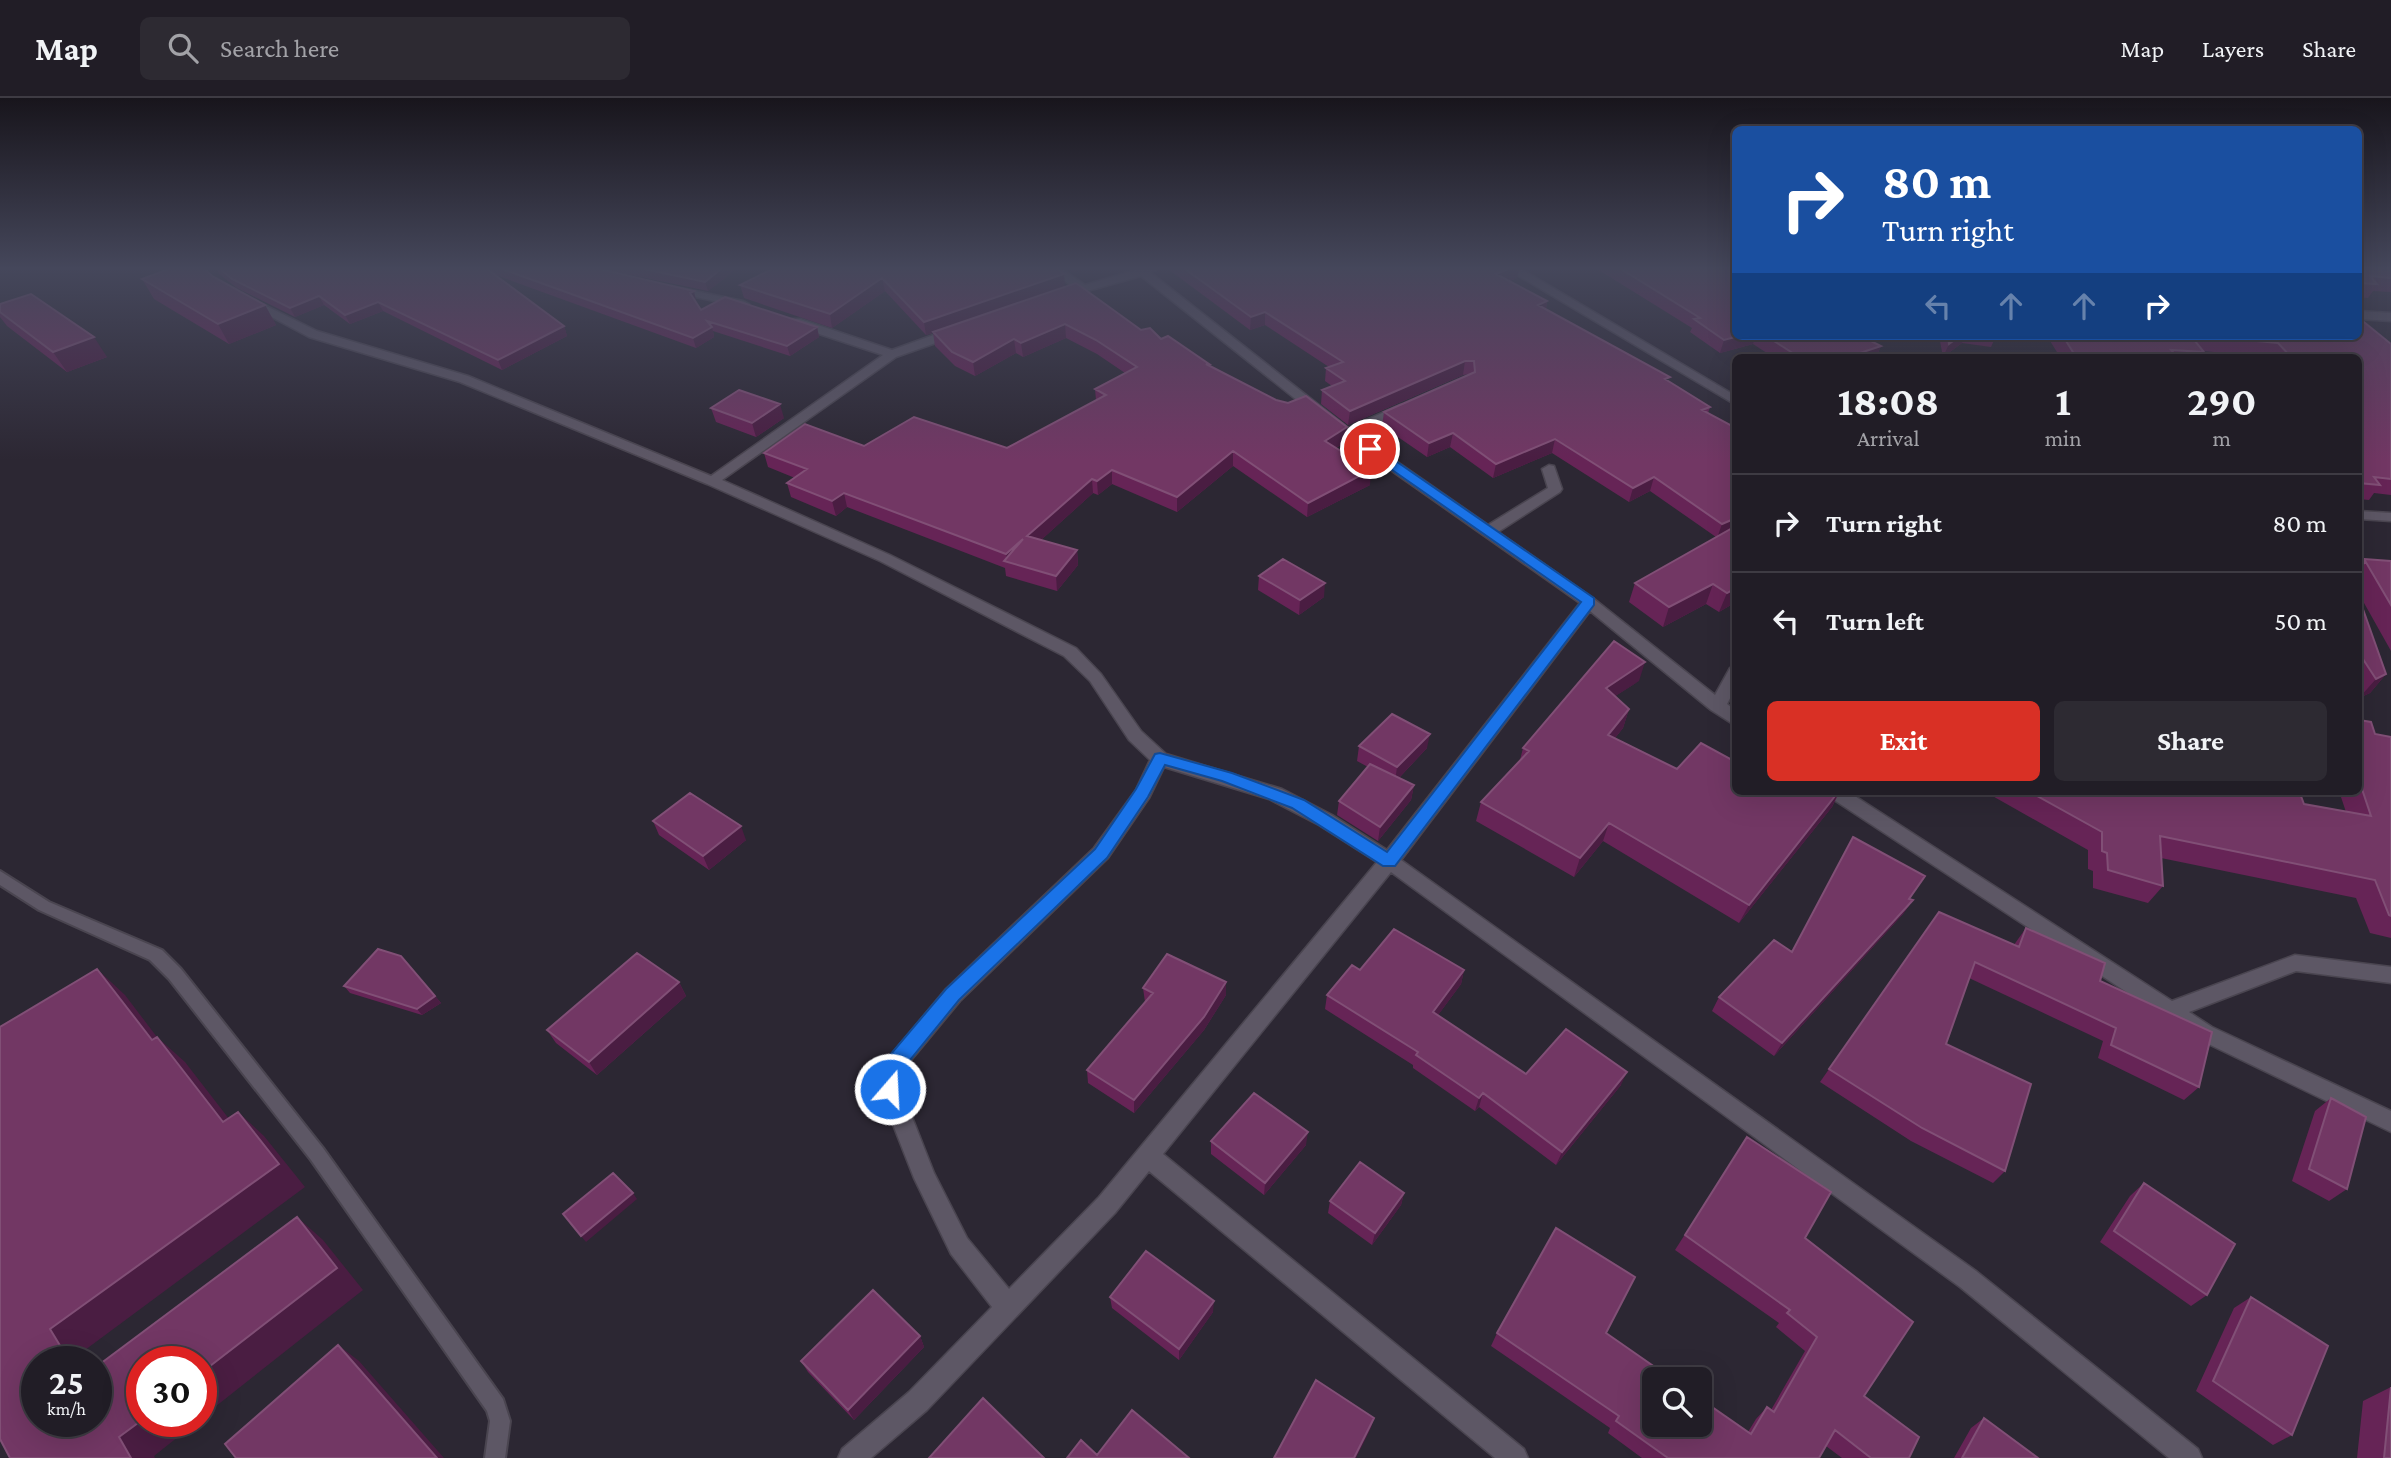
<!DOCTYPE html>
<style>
body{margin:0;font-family:"Crimson Pro",serif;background:#2d2a32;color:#f1f3f6;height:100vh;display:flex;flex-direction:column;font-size:26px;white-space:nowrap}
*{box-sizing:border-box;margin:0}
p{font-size:23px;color:#a2a2a7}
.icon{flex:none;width:38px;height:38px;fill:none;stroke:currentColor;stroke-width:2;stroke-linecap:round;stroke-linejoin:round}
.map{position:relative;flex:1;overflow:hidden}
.details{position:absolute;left:1732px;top:256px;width:630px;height:441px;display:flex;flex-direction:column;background:#211d26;border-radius:10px;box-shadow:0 7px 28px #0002,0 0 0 2px #3e3b43}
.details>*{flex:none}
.hud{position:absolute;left:1732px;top:28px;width:630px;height:214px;border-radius:10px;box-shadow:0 7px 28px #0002,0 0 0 2px #3e3b43;background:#1a4fa0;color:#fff;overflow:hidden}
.controls{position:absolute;left:1642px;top:1269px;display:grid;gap:14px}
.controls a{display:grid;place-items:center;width:70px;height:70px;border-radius:10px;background:#211d26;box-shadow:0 7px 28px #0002,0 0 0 2px #3e3b43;font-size:35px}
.speed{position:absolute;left:21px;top:1248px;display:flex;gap:14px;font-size:35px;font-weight:700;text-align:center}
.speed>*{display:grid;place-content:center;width:91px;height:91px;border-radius:50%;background:#211d26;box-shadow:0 7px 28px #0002,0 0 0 2px #3e3b43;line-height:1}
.speed small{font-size:18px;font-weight:400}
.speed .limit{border:10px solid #d22;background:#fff;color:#111}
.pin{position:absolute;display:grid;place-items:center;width:60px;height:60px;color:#fff;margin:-30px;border:4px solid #fff;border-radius:50%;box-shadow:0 2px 7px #0007}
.me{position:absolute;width:77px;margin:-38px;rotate:19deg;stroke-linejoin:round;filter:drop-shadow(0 0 5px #0008)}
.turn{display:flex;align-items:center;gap:24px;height:147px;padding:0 35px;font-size:32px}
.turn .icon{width:91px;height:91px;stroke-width:2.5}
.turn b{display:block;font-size:49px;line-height:60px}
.lanes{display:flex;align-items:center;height:66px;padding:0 35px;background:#0003;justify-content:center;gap:35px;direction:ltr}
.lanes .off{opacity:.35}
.eta{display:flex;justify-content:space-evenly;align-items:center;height:119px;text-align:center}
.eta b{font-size:42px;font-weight:700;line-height:49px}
.cta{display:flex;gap:14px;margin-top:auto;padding:14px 35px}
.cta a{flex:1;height:80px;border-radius:10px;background:#d93025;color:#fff;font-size:28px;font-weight:700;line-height:80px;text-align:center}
.cta a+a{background:#2d2a32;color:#f1f3f6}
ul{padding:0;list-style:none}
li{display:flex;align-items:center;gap:21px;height:98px;padding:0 35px;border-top:2px solid #3e3b43}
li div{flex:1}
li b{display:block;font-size:26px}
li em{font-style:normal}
header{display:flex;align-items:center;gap:42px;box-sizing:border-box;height:98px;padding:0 35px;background:#211d26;border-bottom:2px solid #3e3b43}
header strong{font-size:33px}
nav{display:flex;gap:38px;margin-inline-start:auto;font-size:24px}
.search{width:490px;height:63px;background:#2d2a32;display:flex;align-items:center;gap:18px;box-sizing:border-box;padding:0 24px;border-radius:10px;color:#a2a2a7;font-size:26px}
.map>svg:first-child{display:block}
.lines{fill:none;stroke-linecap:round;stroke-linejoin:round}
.service-casing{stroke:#4a4550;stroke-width:4}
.minor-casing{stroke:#4a4550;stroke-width:3}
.secondary-casing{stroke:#4a4550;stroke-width:3}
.service{fill:#5d5765;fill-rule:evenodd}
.minor{fill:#5d5765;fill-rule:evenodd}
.secondary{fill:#5d5765;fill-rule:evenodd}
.wall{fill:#662456}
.shaded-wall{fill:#4a1d42}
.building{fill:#723764;stroke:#814f76;stroke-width:2}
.route{fill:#1a73e8;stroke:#114b97;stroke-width:2}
</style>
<header>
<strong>Map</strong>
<div class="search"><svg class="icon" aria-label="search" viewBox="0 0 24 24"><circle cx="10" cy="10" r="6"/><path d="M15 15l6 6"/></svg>Search here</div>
<nav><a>Map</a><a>Layers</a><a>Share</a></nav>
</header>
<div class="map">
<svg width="2391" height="1360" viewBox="0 0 2391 1360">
<rect width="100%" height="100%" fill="#2c2733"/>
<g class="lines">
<defs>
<path id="service" d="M0 773 49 804 162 852 181 871 323 1050 503 1301 510 1323 505 1360H485L490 1323 487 1313 311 1062 169 881 150 862 39 812 0 787Z"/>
<path id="minor" d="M1049 171H1062L1085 187 1139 171H1158L1151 175 1348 330 1400 307H1410V313L1357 336 1488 427 1548 390 1542 371 1549 367 1554 368 1562 391 1560 394 1498 434 1594 501 1715 597 1730 570 1736 569V589L1727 606 1736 613V628L1711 612 1590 513 1401 762 1976 1173 2198 1351 2202 1360H2169L1960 1189 1391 774 1163 1056 1524 1351 1528 1360H1495L1149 1073 1115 1115 927 1312 871 1360H838L842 1351 909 1294 992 1209 951 1156 914 1080 879 991 886 963 946 891 1094 750 1136 692 1150 662 1129 642 1090 583 1064 558 880 463 707 386 460 284 309 239 242 203 252 201 317 233 468 278 711 378 883 257 792 227V221H800L892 252 953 230H961V236L896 259 722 382 890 457 1076 550 1101 576 1141 633 1166 656 1282 691 1332 717 1387 752 1580 505 1342 338 1141 178 1062 200 1056 197 1074 190ZM1164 669 1269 701 1319 727 1377 764 1099 1099 1009 1191 967 1140 934 1075 901 991 907 967 960 903 1108 760 1149 700Z
M671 188 743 203 749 206 743 209 667 193 665 191Z
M2359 213 2391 215V223L2359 221Z
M1825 693H1847L2172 903 2295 857 2391 869V885L2296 873 2189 914 2212 929 2391 1013V1034L2198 941 1828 698Z"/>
<path id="secondary" d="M1507 171H1521L1736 298V307Z
M2359 413 2391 415V423L2359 421Z"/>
</defs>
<!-- service casing -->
<use href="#service" class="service-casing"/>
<!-- minor casing -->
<use href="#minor" class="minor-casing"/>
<!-- secondary casing -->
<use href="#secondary" class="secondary-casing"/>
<!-- service -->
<use href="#service" class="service"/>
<!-- minor -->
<use href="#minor" class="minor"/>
<!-- secondary -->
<use href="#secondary" class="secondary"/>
</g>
<!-- wall -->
<path class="wall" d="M217 171H600L696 202 695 203 701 212 817 229 819 239 790 258 713 233 714 239 696 250 493 176 564 228 567 238 502 272 383 213 350 226 324 207 295 219 237 190 219 176Z
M602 171H736L708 193Z
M772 171 1065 189 1141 232 1209 266V268L1276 302 1347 329 1346 344 1336 350 1370 387 1307 419 1233 368 1177 414 1112 386 1098 397 1093 395 1041 442 1077 452 1078 467 1057 493 1006 478 1005 470 847 409 836 418 791 399 787 385 795 380 768 369 764 355 864 348 1007 350 1096 302 1095 291 1125 275 1097 256 1066 240 1023 259 1016 255 975 278 955 268 935 248 933 235 926 237 885 193 832 230 744 200 740 187Z
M1168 171H1519L1517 180 1510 183 1547 203 1546 211 1710 309 1708 315 1736 330V504L1719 514 1706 506 1663 529 1629 504 1635 485 1716 439 1650 393 1629 404 1552 355 1493 380 1450 349 1427 359 1382 328 1384 314 1470 276 1463 277 1348 327 1321 306 1322 292 1332 288 1325 283 1326 270 1329 269 1265 227 1250 232Z
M1597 171H1736V238H1861L1881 248 1876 259H1773L1753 246 1720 255 1690 234 1692 230Z
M2359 171H2391V194L2373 193 2368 200 2359 199Z
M212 178 265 207 276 227 229 246 154 201 142 181Z
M0 206 107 259 67 274 7 228 0 219Z
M1939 238H1996L1991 249 1962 245 1943 259Z
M2047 238H2359L2391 246V397L2374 395 2369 402 2359 401V259H2269L2203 253 2204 254 2201 259H2060Z
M711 310 784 320 756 339 716 324Z
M2359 457 2363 462 2364 461 2391 463V553L2359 496Z
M1259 478 1324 499 1299 517 1258 492Z
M2359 500 2386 576 2370 595 2359 600Z
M1639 583 1615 598 1629 611 1623 630 1615 640 1677 671 1736 693H1840L1832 709 1739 825 1603 743 1574 779 1476 723 1481 704 1520 662 1523 650Z
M2359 622 2375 636 2391 639V840L2370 835 2356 800 2161 760 2163 788 2148 805 2093 790V773L2088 771V752L1989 696 1991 693H2299L2304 706 2346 714 2339 693H2359Z
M1359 648 1427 650 1399 680 1414 687 1411 702 1378 743 1337 717 1339 703 1368 669 1357 663Z
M653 723 746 742 709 772 659 737Z
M1910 801 1913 802 1903 816 1774 958 1712 913 1719 899 1791 854Z
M1939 814 2014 847 2016 844 2026 830 2100 883 2199 989 2184 1002 2098 960 2103 943 1969 880 1946 946 2005 1073 1993 1085 1911 1043 1820 984Z
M1360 872H1464L1461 886 1438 917 1526 976 1621 987 1556 1067 1479 1009 1475 1013 1413 970V967L1325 911 1327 897Z
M679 884 686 898 597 977 556 945 547 932Z
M1226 884V897L1204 932 1134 1015 1088 985 1087 972 1145 904 1143 890Z
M344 888 435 898 441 905 422 917 350 895Z
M2331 1000 2347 1091 2329 1103 2292 1083 2315 1013Z
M1747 1039 1805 1140 1864 1298 1909 1360H1842L1826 1348 1819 1360H1642L1608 1335 1610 1330 1491 1248 1497 1235H1606L1748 1334 1756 1321 1767 1309 1771 1312 1805 1253 1776 1229 1779 1225 1675 1152Z
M1211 1043 1306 1047 1264 1097 1211 1056Z
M2144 1085 2207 1197 2191 1208 2100 1144 2130 1098Z
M1404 1095 1401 1107 1372 1147 1328 1115 1330 1103Z
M1110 1199 1213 1214 1179 1262 1112 1210Z
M2251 1199 2292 1337 2273 1347 2196 1293 2234 1210Z
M920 1238 924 1249 854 1322 808 1274 801 1263Z
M2391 1289V1360H2357L2363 1303Z
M1984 1320 2038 1360H1954L1971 1330Z"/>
<!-- shaded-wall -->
<path class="shaded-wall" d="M721 171H736L708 193 705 184Z
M1072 171H1085L1072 174Z
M1508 171H1519L1517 180 1494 189 1496 176Z
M1064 176 1065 189 926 237 924 224Z
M882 180 885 193 832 230 830 216Z
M694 193 696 202 693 205 690 195Z
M319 198 324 207 295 219 290 210Z
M1547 203 1545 216 1538 207Z
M378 204 383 213 350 226 345 217Z
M265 207 276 227 229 246 218 226Z
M1265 214V227L1250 232 1251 219Z
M1065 226 1066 240 1023 259 1021 245Z
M564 228 567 238 502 272 498 262Z
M712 229 714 239 696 250 693 240Z
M817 229 819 239 790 258 787 248Z
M1739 238H1756L1753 246 1720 255 1724 242Z
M1960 238H1965L1962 245 1943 259 1949 246Z
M94 239 107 259 67 274 53 254Z
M1014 241 1016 255 975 278 973 264Z
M1881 248 1876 259H1848Z
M1465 263 1463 277 1348 327 1350 313Z
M780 306 784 320 756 339 752 325Z
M1347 329 1346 344 1323 357 1325 343Z
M1453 335 1450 349 1427 359 1429 345Z
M1555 341 1552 355 1493 380 1496 366Z
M1233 353V368L1177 414V399Z
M1112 372V386L1098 397 1097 383Z
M1371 372 1370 387 1307 419 1308 405Z
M1654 379 1650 393 1629 404 1633 390Z
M1092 381 1093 395 1029 453 1027 438Z
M844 395 847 409 836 418 832 403Z
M1736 420V432L1717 440 1722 426Z
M1023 441 1007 464 1006 456Z
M1077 452 1078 467 1057 493 1056 478Z
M1325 485 1324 499 1299 517 1300 502Z
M1713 486 1706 506 1663 529 1669 509Z
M1736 490V504L1719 514 1727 495Z
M1645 564 1639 583 1600 608 1606 590Z
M2386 576 2370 595 2359 600 2376 581Z
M1629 611 1623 630 1602 656 1608 637Z
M1430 636 1427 650 1395 684 1397 669Z
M1414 687 1411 702 1378 743 1380 729Z
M1839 693 1832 709 1739 825 1749 807Z
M1609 725 1603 743 1574 779 1580 760Z
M741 728 746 742 709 772 703 758Z
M1913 802 1903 816 1774 958 1782 945Z
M97 871 125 897 179 968 152 942Z
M1464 872 1461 886 1430 928 1433 914Z
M679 884 686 898 597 977 589 964Z
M1226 884V897L1204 932 1134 1015V1002Z
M435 898 441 905 422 917 417 911Z
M157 939 185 964 250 1048 223 1024Z
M1627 974 1621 987 1556 1067 1562 1054Z
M1483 995 1479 1009 1475 1013 1479 1000Z
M238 1014 264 1038 305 1089 85 1252 93 1264H70L50 1231Z
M1308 1034 1306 1047 1264 1097 1265 1085Z
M633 1095 637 1101 586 1144 581 1138Z
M1404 1095 1401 1107 1372 1147 1375 1135Z
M297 1119 323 1142 363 1192 201 1320V1275Z
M1214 1203 1213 1214 1179 1262V1251Z
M920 1238 924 1249 854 1322 848 1312Z
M338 1247 359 1263 444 1360H437Z
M1374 1320 1371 1330 1356 1360H1354Z
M142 1322V1323H198L154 1358 155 1360H131L119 1339Z"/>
<!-- building -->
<path class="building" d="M169 171H205L212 178 265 207 218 226 142 181Z
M220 171H487L564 228 498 262 378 204 345 217 319 198 290 210 232 181Z
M502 171H600L694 193 690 195 701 212 725 199 817 229 787 248 707 223 712 229 693 240Z
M644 171H721L705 184Z
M772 171H1057L1064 176 924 224 882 180 830 216 740 187Z
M1185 171H1508L1496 176 1547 203 1538 207 1670 279 1665 281 1710 309 1702 312 1736 330V420L1722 426 1654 379 1633 390 1555 341 1496 366 1453 335 1429 345 1384 314 1475 274 1474 263H1465L1350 313 1322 292 1345 283 1326 270 1343 264 1265 214 1251 219Z
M1621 171H1734L1736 173V238H1739L1724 242 1694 221 1700 220Z
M2359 171H2391V180L2370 178 2377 186 2359 185Z
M1076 185 1141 232 1150 230 1161 241 1168 238 1209 266H1206L1276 302 1288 305 1306 298 1347 329 1325 343 1371 372 1308 405 1233 353 1177 399 1112 372 1097 383 1092 381 1027 438 1077 452 1056 478 1004 463 1023 441 1006 456 844 395 832 403 787 385 807 371 764 355 805 326 864 348 914 319 1007 350 1106 297 1095 291 1137 269 1096 242 1065 226 1021 245 1014 241 973 264 952 254 933 234Z
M31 196 94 239 53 254 0 214V206Z
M2359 220 2391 246V381L2374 379 2380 387 2359 385V259H2291L2278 245 2203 238H2359Z
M1766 238H1861L1881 248 1848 259H1799Z
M1948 238H1960L1949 246Z
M2063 238H2191L2204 254 2171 252 2177 259H2076Z
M739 292 780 306 752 325 711 310Z
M1736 428V490L1727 495 1713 486 1669 509 1635 485Z
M2359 457 2365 465 2359 467Z
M1283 461 1325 485 1300 502 1259 478Z
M2364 461 2391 463V507Z
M2359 500 2386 576 2376 581 2359 555Z
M1614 543 1645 564 1606 590 1629 611 1608 637 1677 671 1701 645 1736 664V693H1839L1749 807 1609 725 1580 760 1481 704 1529 653 1523 650Z
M1392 616 1430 636 1397 669 1359 648Z
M2359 622 2371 624 2375 636 2391 639V818L2389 817 2375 782 2160 738 2163 788 2108 772 2107 755 2102 753V734L2028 693H2299L2304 706 2371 718 2359 682Z
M1370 666 1414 687 1380 729 1339 703Z
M690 695 741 728 703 758 653 723Z
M1853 739 1925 778 1909 801 1913 802 1782 945 1719 899 1774 842 1792 854Z
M1939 814 2019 849 2026 830 2105 865 2100 883 2212 934 2199 989 2111 947 2116 930 1975 864 1946 946 2031 986 2005 1073 1922 1030 1829 971Z
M1394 831 1464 872 1433 914 1526 976 1566 931 1627 974 1562 1054 1483 995 1479 1000 1416 957 1418 954 1327 897 1352 867 1360 872Z
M378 851 401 858 435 898 417 911 344 888Z
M637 855 679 884 589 964 547 932Z
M1167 856 1226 884 1204 919 1134 1002 1087 972 1153 895 1143 890Z
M97 871 152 942 157 939 223 1024 238 1014 279 1066 50 1231 70 1264H37V1323H96V1269L297 1119 337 1170 201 1275V1264H142V1322L119 1339 131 1360H10L0 1341V929Z
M1254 995 1308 1034 1265 1085 1211 1043Z
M2331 1000 2366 1019 2347 1091 2309 1071Z
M1747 1039 1831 1094 1805 1140 1913 1224 1864 1298 1919 1339 1909 1360H1871L1835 1332 1819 1360H1668L1616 1323 1619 1318 1497 1235 1556 1130 1635 1179 1606 1235 1672 1281H1654V1326H1699V1300L1751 1336 1767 1309 1774 1314 1817 1239 1787 1215 1790 1212 1685 1137Z
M1360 1064 1404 1095 1375 1135 1330 1103Z
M613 1075 633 1095 581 1138 563 1116Z
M2144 1085 2235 1146 2207 1197 2114 1133Z
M1146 1153 1214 1203 1179 1251 1110 1199Z
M873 1192 920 1238 848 1312 801 1263Z
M2251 1199 2328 1248 2292 1337 2213 1283Z
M338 1247 437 1360H236L225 1346Z
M1316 1282 1374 1320 1354 1360H1274Z
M2391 1289V1360H2384Z
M983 1300 1044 1360H929Z
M1132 1312 1189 1360H1067L1081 1342 1097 1357Z
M1984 1320 2038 1360H1962Z"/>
<!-- sky -->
<linearGradient id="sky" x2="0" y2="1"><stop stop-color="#18151c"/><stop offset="0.47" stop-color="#45475b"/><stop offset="1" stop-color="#45475b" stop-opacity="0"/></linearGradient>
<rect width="2391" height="362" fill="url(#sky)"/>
<!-- route -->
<path class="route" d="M1365 348H1374L1594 500V507L1395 768H1383L1292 710 1222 683 1165 667 1148 699 1107 760 959 902 906 967 896 997 890 1000 883 997 880 991 890 957 946 891 1095 751 1136 691 1155 656 1160 655 1232 675 1304 702 1387 754 1581 504 1365 353Z"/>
</svg>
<div class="controls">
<a><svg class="icon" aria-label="search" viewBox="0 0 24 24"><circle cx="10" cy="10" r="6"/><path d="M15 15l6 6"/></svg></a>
</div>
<div class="speed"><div>25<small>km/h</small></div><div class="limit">30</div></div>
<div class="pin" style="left:1370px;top:351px;background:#d93025"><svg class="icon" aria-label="arrive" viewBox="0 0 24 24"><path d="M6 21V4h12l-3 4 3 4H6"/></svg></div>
<svg class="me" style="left:890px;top:991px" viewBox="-20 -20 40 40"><circle r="17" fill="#1a73e8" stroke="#fff" stroke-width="3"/><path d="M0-11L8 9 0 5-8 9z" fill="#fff"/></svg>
<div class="hud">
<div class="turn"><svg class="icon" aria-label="right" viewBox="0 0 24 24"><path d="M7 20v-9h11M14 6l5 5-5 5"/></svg><div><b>80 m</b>Turn right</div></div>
<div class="lanes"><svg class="icon off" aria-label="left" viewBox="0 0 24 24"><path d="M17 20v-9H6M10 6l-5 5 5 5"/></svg><svg class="icon off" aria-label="ahead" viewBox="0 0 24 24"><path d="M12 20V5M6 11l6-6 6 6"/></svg><svg class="icon off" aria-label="ahead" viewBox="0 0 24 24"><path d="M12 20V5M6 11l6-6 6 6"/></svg><svg class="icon" aria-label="right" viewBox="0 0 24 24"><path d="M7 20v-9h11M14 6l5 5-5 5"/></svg></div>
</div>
<section class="details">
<div class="eta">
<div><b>18:08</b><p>Arrival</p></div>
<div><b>1</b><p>min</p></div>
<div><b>290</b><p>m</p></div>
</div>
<ul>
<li><svg class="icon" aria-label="right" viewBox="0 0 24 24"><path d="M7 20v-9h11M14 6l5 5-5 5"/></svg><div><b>Turn right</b></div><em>80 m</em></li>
<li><svg class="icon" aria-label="left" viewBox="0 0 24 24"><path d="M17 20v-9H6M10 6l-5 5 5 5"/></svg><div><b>Turn left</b></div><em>50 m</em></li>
</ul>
<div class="cta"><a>Exit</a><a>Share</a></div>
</section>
</div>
